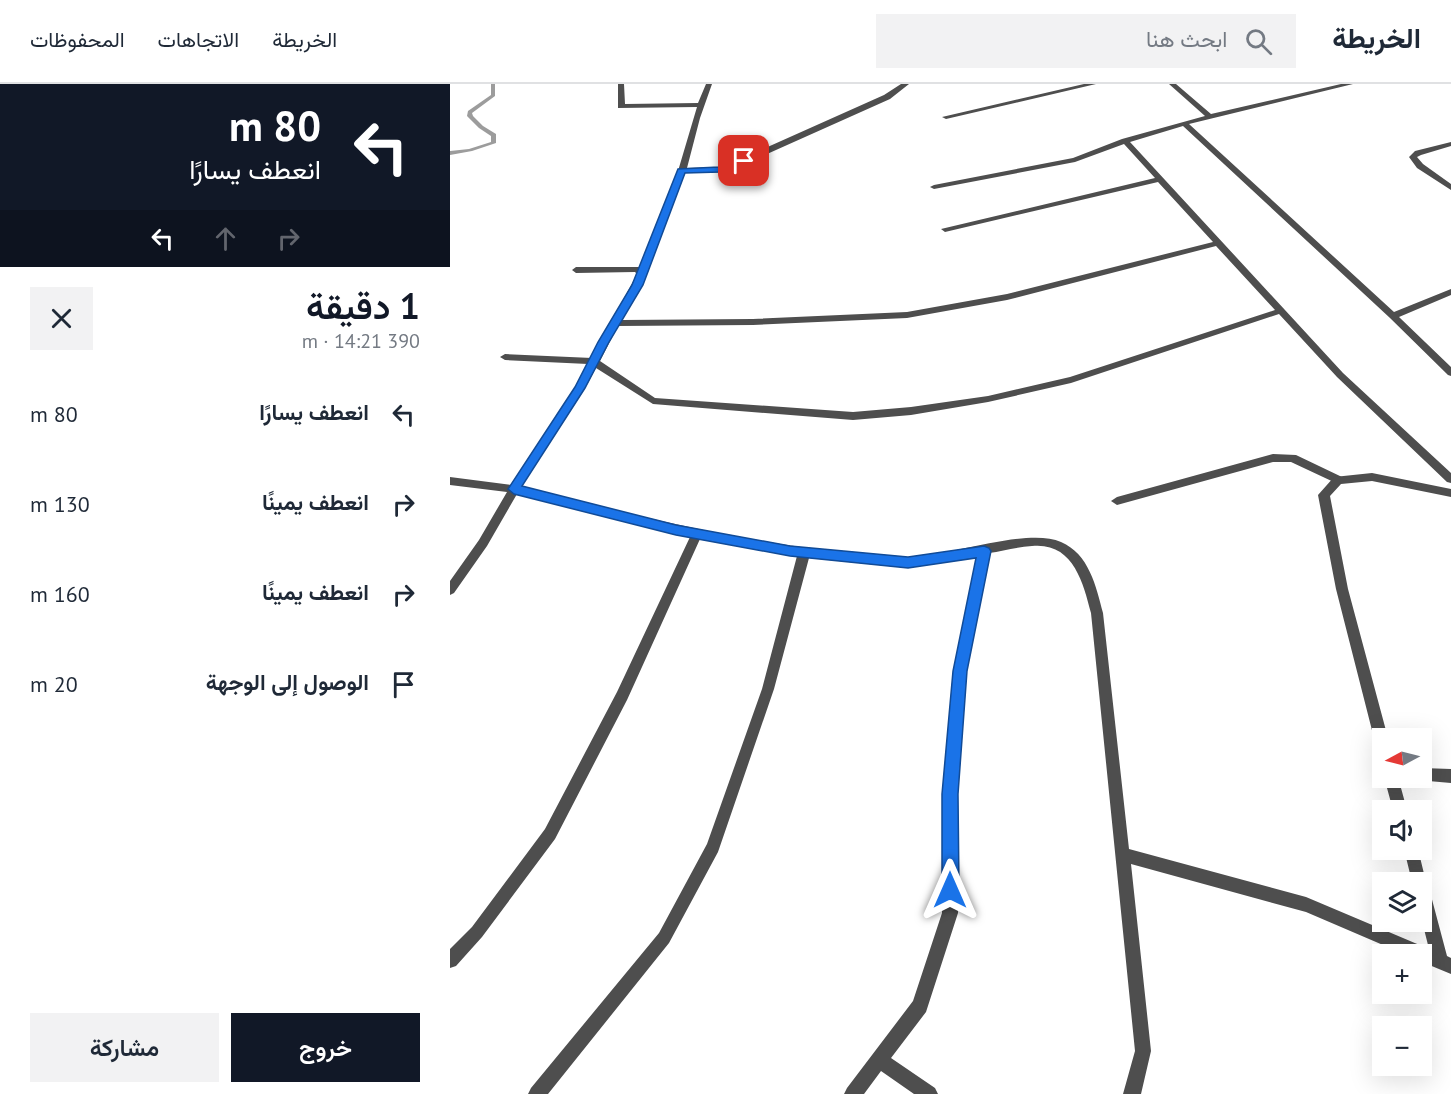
<!DOCTYPE html>
<html lang="ar">
<meta charset="utf-8">
<style>
body{margin:0;font-family:"PT Sans",Vazirmatn,sans-serif;background:#f2f2f3;color:#1f2937;direction:rtl;height:100vh;display:flex;flex-direction:column;font-size:22px;white-space:nowrap}
*{box-sizing:border-box;margin:0}
p{font-size:20px;color:#747a83}
.icon{flex:none;width:33px;height:33px;fill:none;stroke:currentColor;stroke-width:2;stroke-linecap:round;stroke-linejoin:round}
.map{position:relative;flex:1;overflow:hidden;direction:ltr}
.drawer{display:flex;flex-direction:column;background:#fff;width:450px}
.drawer>*{flex:none}
.hud{background:#111827;color:#fff;overflow:hidden}
.needle{width:39px;rotate:263deg}
.fabs{position:absolute;left:922px;top:644px;display:grid;gap:12px}
.fabs a{display:grid;place-items:center;width:60px;height:60px;border-radius:0px;background:#fff;box-shadow:0 6px 24px #0002;font-size:30px}
.pin{position:absolute;display:grid;place-items:center;width:51px;height:51px;color:#fff;margin:-26px;border-radius:12px;box-shadow:0 3px 9px #0006}
.me{position:absolute;width:66px;margin:-33px;rotate:0deg;stroke-linejoin:round;filter:drop-shadow(0 0 4px #0008)}
.turn{display:flex;align-items:center;gap:21px;height:126px;padding:0 30px;font-size:27px}
.turn .icon{width:78px;height:78px;stroke-width:2.5}
.turn b{display:block;font-size:42px;line-height:51px}
.lanes{display:flex;align-items:center;height:57px;padding:0 30px;background:#0003;justify-content:center;gap:30px;direction:ltr}
.lanes .off{opacity:.35}
.round{display:grid;place-items:center;flex:none;width:63px;height:63px;border-radius:0px;background:#f2f2f3}
.head{display:flex;align-items:center;justify-content:space-between;height:102px;padding:0 30px}
h1{font-size:36px;font-weight:600;line-height:45px;color:#111827}
.button{display:flex;gap:12px;margin-top:auto;padding:12px 30px}
.button a{flex:1;height:69px;border-radius:0px;background:#111827;color:#fff;font-size:24px;font-weight:600;line-height:69px;text-align:center}
.button a+a{background:#f2f2f3;color:#1f2937}
ul{padding:0;list-style:none}
li{display:flex;align-items:center;gap:18px;height:90px;padding:0 30px}
li div{flex:1}
li b{display:block;font-size:22px}
li em{font-style:normal}
header{display:flex;align-items:center;gap:36px;box-sizing:border-box;height:84px;padding:0 30px;background:#fff;border-bottom:2px solid #e0e1e3}
header strong{font-size:28px}
nav{display:flex;gap:33px;margin-inline-start:auto;font-size:21px}
.search{width:420px;height:54px;background:#f2f2f3;display:flex;align-items:center;gap:15px;box-sizing:border-box;padding:0 21px;border-radius:0px;color:#747a83;font-size:22px}
main{display:flex;flex:1;min-height:0}
.map>svg:first-child{display:block}
.lines{fill:none;stroke-linecap:round;stroke-linejoin:round}
.stream{fill:#9c9c9c;fill-rule:evenodd}
.service{fill:#4e4e4e;fill-rule:evenodd}
.minor{fill:#4e4e4e;fill-rule:evenodd}
.route{fill:#1a73e8;stroke:#114b97;stroke-width:1.5}
</style>
<header>
<strong>الخريطة</strong>
<div class="search"><svg class="icon" aria-label="search" viewBox="0 0 24 24"><circle cx="10" cy="10" r="6"/><path d="M15 15l6 6"/></svg>ابحث هنا</div>
<nav><a>الخريطة</a><a>الاتجاهات</a><a>المحفوظات</a></nav>
</header>
<main>
<div class="map">
<svg width="1001" height="1010" viewBox="0 0 1001 1010">
<rect width="100%" height="100%" fill="#fff"/>
<g class="lines">
<!-- stream -->
<path class="stream" d="M41 0H45V12L22 29 23 32 33 42 46 50V59L22 67 0 71V67L19 65 41 58V52L29 44 17 32 18 27 41 11Z"/>
<!-- service -->
<path class="service" d="M823 370 846 371 892 393 893 396 888 400 841 378H823L667 421 661 417 667 413Z"/>
<!-- minor -->
<path class="minor" d="M168 0H174L175 20 248 19 256 0H262L250 34 237 84 269 83 291 75 434 11 451 0H459L440 15 297 79 270 87 235 89 196 190 172 236 303 235 457 228 557 210 763 158 708 98 495 148 491 145 705 94 674 60 625 78 484 105 480 103 484 101 623 74 672 55 755 32 719 0H726L761 30 891 0H903L739 40 944 228 1001 205V211L949 233 1001 283V292L998 291 940 234 733 42 680 58 893 289 1001 389V399L997 398 887 293 829 230 621 299 538 318 461 331 403 336 203 320 146 284 134 306 71 403C176 429 279 456 387 467 409 469 437 476 459 474 498 472 578 443 611 458 639 470 646 502 653 529L679 765 856 813 979 865 972 837V798H962L954 765H968L976 798 975 802 980 808 997 872 1001 874V890L972 878V870H954L856 828 681 780 701 967 691 1010H673L685 967 641 529C633 498 623 458 582 462 567 463 553 467 539 469L516 587 507 710 508 829 476 928 441 974 485 1004 488 1010H464L431 987 414 1010H394L397 1004 463 917 492 829 493 710 504 587 527 472 458 484 359 474 324 605 268 768 219 859 98 1010H78L81 1004 209 849 257 760 312 605 347 472 250 455 177 616 105 755 32 853 6 882 0 884V865L22 843 95 745 167 608 240 453 67 410 37 462 4 509 0 511V497L29 456 57 408 0 401V393L61 401 126 303 138 280 55 276 50 273 55 270 142 274 187 190 185 188 126 189 122 186 126 183H190L228 87 247 23 168 24ZM766 162 825 226 620 293 538 312 461 323 403 328 205 314 150 277 168 242 303 241 457 234 557 216Z
M634 0H646L496 35 492 33Z
M1001 58V62L971 71 967 73 973 80 1001 100V106L967 84 959 73 965 67Z
M922 389 1001 405V413L922 397 891 400 880 412 898 505 938 654H933V668L928 666 926 662 886 505 868 411 884 393Z
M972 684 1001 685V699L967 696 966 693H972Z
M934 693H948L957 726H943Z"/>
</g>
<!-- route -->
<path class="route" d="M294 75 299 77 297 79 270 88 235 89 193 201 159 258 135 304 72 402 226 441 340 462 458 473 534 462 539 464 541 467 517 587 508 710 509 806 506 812 500 814 494 812 492 806V710L503 587 526 474 458 484 340 472 226 451 64 410 58 405 125 303 148 258 182 201 228 85 269 83Z"/>
</svg>
<div class="fabs">
<a><svg class="needle" viewBox="-14 -14 28 28"><path d="M0-13l5 13h-10z" fill="#e53935"/><path d="M0 13l5-13h-10z" fill="#747a83"/></svg></a>
<a><svg class="icon" aria-label="sound" viewBox="0 0 24 24"><path d="M4 9h4l5-4v14l-5-4H4zM17 9q2 3 0 6"/></svg></a>
<a><svg class="icon" aria-label="layers" viewBox="0 0 24 24"><path d="M12 4l9 5-9 5-9-5zM3 14l9 5 9-5"/></svg></a>
<a>+</a>
<a>−</a>
</div>
<div class="pin" style="left:294px;top:77px;background:#d93025"><svg class="icon" aria-label="arrive" viewBox="0 0 24 24"><path d="M6 21V4h12l-3 4 3 4H6"/></svg></div>
<svg class="me" style="left:500px;top:806px" viewBox="-20 -20 40 40"><path d="M0-17L14 15 0 8-14 15z" fill="#1a73e8" stroke="#fff" stroke-width="4"/></svg>
</div>
<section class="drawer">
<div class="hud">
<div class="turn"><svg class="icon" aria-label="left" viewBox="0 0 24 24"><path d="M17 20v-9H6M10 6l-5 5 5 5"/></svg><div><b>80 m</b>انعطف يسارًا</div></div>
<div class="lanes"><svg class="icon" aria-label="left" viewBox="0 0 24 24"><path d="M17 20v-9H6M10 6l-5 5 5 5"/></svg><svg class="icon off" aria-label="ahead" viewBox="0 0 24 24"><path d="M12 20V5M6 11l6-6 6 6"/></svg><svg class="icon off" aria-label="right" viewBox="0 0 24 24"><path d="M7 20v-9h11M14 6l5 5-5 5"/></svg></div>
</div>
<div class="head"><div><h1>1 دقيقة</h1><p>390 m · 14:21</p></div><a class="round"><svg class="icon" aria-label="close" viewBox="0 0 24 24"><path d="M6 6l12 12M18 6L6 18"/></svg></a></div>
<ul>
<li><svg class="icon" aria-label="left" viewBox="0 0 24 24"><path d="M17 20v-9H6M10 6l-5 5 5 5"/></svg><div><b>انعطف يسارًا</b></div><em>80 m</em></li>
<li><svg class="icon" aria-label="right" viewBox="0 0 24 24"><path d="M7 20v-9h11M14 6l5 5-5 5"/></svg><div><b>انعطف يمينًا</b></div><em>130 m</em></li>
<li><svg class="icon" aria-label="right" viewBox="0 0 24 24"><path d="M7 20v-9h11M14 6l5 5-5 5"/></svg><div><b>انعطف يمينًا</b></div><em>160 m</em></li>
<li><svg class="icon" aria-label="arrive" viewBox="0 0 24 24"><path d="M6 21V4h12l-3 4 3 4H6"/></svg><div><b>الوصول إلى الوجهة</b></div><em>20 m</em></li>
</ul>
<div class="button"><a>خروج</a><a>مشاركة</a></div>
</section>
</main>
